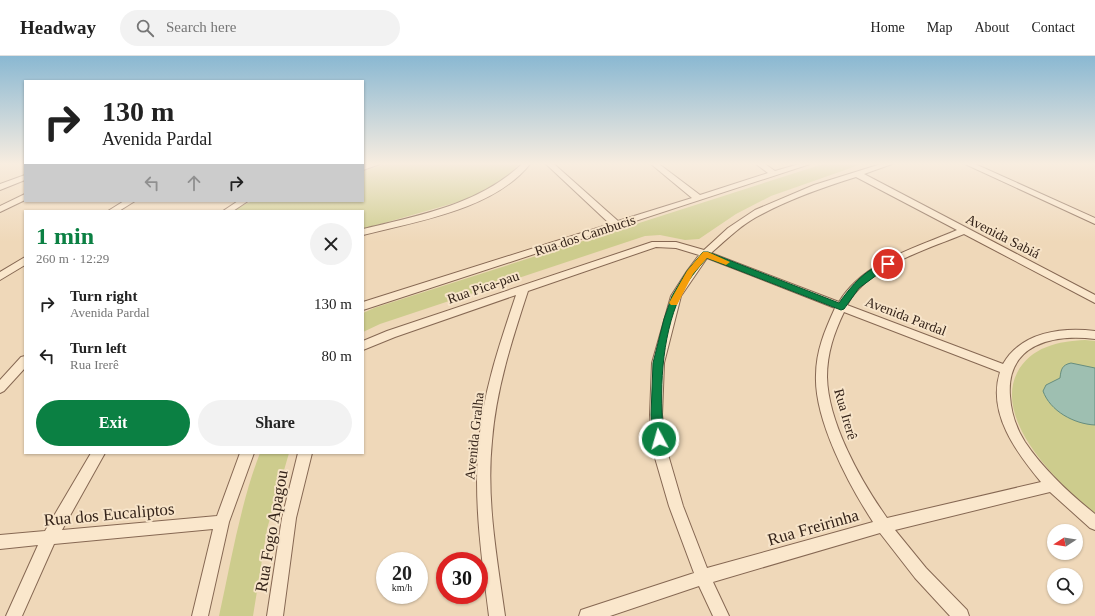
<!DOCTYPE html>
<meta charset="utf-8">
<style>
body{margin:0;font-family:Georgia,serif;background:#f2f2f2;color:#222;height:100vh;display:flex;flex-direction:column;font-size:15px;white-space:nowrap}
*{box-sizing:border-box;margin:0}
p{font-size:13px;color:#767676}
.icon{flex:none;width:22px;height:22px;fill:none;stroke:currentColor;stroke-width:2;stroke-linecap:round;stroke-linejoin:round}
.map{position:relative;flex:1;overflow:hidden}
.details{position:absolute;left:24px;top:154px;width:340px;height:244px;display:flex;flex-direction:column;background:#fff;border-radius:0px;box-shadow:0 1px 3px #0004}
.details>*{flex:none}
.guide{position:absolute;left:24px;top:24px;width:340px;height:122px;border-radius:0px;box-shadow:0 1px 3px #0004;background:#fff;color:#222;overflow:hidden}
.needle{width:26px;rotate:258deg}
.fabs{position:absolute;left:1047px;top:468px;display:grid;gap:8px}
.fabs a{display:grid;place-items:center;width:36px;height:36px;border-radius:50%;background:#fff;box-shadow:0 1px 3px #0004;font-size:20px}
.speed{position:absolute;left:376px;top:496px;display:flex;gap:8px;font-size:20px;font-weight:700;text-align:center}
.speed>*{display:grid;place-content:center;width:52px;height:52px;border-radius:50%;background:#fff;box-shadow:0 1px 3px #0004;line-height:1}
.speed small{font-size:10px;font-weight:400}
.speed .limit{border:6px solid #d22;background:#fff;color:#111}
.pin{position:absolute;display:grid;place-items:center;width:34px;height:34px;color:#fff;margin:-17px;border:2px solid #fff;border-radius:50%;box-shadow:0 1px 4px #0007}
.me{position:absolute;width:44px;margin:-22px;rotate:354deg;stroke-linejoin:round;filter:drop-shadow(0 0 3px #0008)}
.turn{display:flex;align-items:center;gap:14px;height:84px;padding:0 12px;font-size:18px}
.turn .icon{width:52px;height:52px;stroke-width:2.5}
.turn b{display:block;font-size:28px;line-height:34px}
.lanes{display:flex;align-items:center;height:38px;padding:0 12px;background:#0003;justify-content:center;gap:20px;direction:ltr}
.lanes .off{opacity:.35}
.round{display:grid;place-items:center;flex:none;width:42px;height:42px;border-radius:21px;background:#f2f2f2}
.headline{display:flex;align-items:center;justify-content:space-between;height:68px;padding:0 12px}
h1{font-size:24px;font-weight:700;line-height:30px;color:#0b8043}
.primary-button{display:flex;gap:8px;margin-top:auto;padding:8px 12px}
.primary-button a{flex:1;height:46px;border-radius:24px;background:#0b8043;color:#fff;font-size:16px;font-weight:700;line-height:46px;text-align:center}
.primary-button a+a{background:#f2f2f2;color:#222}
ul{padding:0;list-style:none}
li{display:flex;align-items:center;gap:12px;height:52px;padding:0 12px}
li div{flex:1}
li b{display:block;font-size:15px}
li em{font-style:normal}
header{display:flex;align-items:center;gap:24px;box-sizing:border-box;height:56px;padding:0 20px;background:#fff;border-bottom:1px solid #e0e0e0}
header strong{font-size:19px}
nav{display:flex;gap:22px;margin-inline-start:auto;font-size:14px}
.search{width:280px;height:36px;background:#f2f2f2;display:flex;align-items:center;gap:10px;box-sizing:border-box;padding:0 14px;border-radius:22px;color:#767676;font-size:15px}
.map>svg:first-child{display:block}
.green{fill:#cdcc8d}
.water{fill:#9ebfb1;stroke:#668d7e}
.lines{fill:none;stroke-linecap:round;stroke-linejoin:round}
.street-casing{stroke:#866853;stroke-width:2}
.street{fill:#fae7cc;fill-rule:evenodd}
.route{fill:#0b8043;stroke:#07532c}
.slow{fill:#f59e0b}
.labels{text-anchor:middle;stroke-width:4;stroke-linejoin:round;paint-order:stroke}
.street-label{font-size:14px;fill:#342319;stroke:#f7e4c9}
.near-street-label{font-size:17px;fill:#342319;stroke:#f7e4c9}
</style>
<header>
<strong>Headway</strong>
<div class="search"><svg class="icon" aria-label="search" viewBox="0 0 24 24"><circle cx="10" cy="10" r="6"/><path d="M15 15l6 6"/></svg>Search here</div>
<nav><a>Home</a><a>Map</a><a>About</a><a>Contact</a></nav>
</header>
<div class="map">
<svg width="1095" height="560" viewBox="0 0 1095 560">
<rect width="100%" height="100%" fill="#efd8b9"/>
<!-- green -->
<path class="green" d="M386 108H519L503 125 472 142 363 173V155H231L252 145H363V115Z
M823 108H862L771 140 736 158 699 183 685 184 660 179 645 180 380 268 363 276V257L374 252Z
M1085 284 1095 285V457C1060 430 993 365 1017 317 1030 291 1059 285 1085 284Z
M260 397H289L267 473 253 560H219C231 506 240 449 260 397Z"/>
<!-- water -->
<path class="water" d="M1071 307 1095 312V369C1074 368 1050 355 1043 335L1046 329 1060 322C1061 313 1062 309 1071 307Z"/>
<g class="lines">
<defs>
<path id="street" d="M369 108H380L363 114V109Z
M522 108H530C493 154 417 165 363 179V173C420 159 478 149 522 108Z
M546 108H554L618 165 692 142 651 108H659L700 139 768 117 756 108H765L775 115 799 108H810L363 254V246L610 168Z
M881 108H892L864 118 1095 239V247L964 178C926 194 868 210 847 249L1003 308C1021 276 1062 271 1095 275V283C1053 278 1006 288 1010 340 1011 356 1016 372 1025 386 1044 414 1069 437 1095 458V474L1090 472 1050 436 895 474 926 512 967 554 969 560H950L915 522 880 477 713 526 729 560H713L699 530 610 560H579L581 554 587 552 694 517 669 450 653 395 650 359 652 307 671 240 687 215 699 199 676 192 656 191 528 235C512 284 496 333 492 385 486 443 497 502 505 560H489C482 503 473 444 479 386 483 336 500 287 516 239L395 281 363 294V285L387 275 652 186H676L704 194 728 172 755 154 814 129ZM856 121 957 174C916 192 864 205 839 246L711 197C727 183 743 167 762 158 792 142 824 131 856 121ZM707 202 835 252C825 274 816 295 816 319 814 364 849 429 873 466L707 512 683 450 667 395 662 359 664 307 681 240ZM844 256 1000 316C987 357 1016 396 1041 426L887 462C861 425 828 367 827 321 827 297 834 277 844 256Z
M965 108H975L1095 162V168Z
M25 119V124L0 134V128Z
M25 138V144L0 156V150Z
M124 145H135L119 155H108Z
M238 145H248L233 155H223Z
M25 201V209L0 224V216Z
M25 300V312L4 335 0 337V324L21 301Z
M91 397H105L62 474 217 460 240 397H254L229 466 208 560H192L213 473 54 488 22 560H6L38 489 0 493V479L45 475Z
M298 397H312L296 462 283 560H267L282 462Z"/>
</defs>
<!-- street casing -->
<use href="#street" class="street-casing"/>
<!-- street -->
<use href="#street" class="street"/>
</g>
<!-- sky -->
<linearGradient id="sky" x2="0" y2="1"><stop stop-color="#8ab8d2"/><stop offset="0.58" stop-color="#f8ede0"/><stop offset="1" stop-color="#f8ede0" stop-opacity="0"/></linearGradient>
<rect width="1095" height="186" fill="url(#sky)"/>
<!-- route -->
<path class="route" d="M703 196H708L839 247C852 229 866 212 888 206L892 208 859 232 844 253 841 254 707 202C697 213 687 225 680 240 661 282 659 337 664 383L662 386H655L653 383 651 359 653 307 664 263 672 240 687 215Z"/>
<!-- slow -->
<path class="slow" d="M703 196H708L730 206 726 209 707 202 693 218 677 249H671L669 247 687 215Z"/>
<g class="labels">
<!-- street labels -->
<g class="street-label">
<text transform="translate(585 179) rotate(-18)" y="5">Rua dos Cambucis</text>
<text transform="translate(1003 180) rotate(27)" y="5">Avenida Sabiá</text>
<text transform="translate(483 231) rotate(-19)" y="5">Rua Pica-pau</text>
<text transform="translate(906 260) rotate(21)" y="5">Avenida Pardal</text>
<text transform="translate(846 358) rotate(74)" y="5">Rua Irerê</text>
<text transform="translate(474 380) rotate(-84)" y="5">Avenida Gralha</text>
</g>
<!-- near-street labels -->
<g class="near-street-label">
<text transform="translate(109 458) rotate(-5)" y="6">Rua dos Eucaliptos</text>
<text transform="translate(813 471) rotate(-16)" y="6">Rua Freirinha</text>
<text transform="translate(271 475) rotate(-80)" y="6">Rua Fogo Apagou</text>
</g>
</g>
</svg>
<div class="fabs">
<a><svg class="needle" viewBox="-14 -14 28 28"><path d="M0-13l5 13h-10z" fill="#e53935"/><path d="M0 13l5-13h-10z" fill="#767676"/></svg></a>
<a><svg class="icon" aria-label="search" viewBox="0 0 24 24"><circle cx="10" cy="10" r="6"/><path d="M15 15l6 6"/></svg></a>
</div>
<div class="speed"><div>20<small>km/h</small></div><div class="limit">30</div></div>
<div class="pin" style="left:888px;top:208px;background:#d93025"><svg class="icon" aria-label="arrive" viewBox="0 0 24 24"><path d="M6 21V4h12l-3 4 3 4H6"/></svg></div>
<svg class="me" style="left:659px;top:383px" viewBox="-20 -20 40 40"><circle r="17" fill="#0b8043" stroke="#fff" stroke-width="3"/><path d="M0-11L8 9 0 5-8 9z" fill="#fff"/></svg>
<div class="guide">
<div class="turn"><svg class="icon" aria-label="right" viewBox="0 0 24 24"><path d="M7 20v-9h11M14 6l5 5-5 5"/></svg><div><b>130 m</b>Avenida Pardal</div></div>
<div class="lanes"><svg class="icon off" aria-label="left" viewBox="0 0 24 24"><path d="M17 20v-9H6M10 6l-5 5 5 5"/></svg><svg class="icon off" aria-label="ahead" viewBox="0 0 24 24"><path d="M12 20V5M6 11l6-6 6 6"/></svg><svg class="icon" aria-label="right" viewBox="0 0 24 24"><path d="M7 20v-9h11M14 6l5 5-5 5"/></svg></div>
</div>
<section class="details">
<div class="headline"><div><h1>1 min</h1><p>260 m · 12:29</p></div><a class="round"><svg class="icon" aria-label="close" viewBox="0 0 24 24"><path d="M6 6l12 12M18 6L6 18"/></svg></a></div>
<ul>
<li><svg class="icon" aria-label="right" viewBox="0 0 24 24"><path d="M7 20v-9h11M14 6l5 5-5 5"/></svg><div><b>Turn right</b><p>Avenida Pardal</p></div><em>130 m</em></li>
<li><svg class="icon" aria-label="left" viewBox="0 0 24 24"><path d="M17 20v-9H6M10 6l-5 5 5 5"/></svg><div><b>Turn left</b><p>Rua Irerê</p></div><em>80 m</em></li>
</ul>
<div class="primary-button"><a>Exit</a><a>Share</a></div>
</section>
</div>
